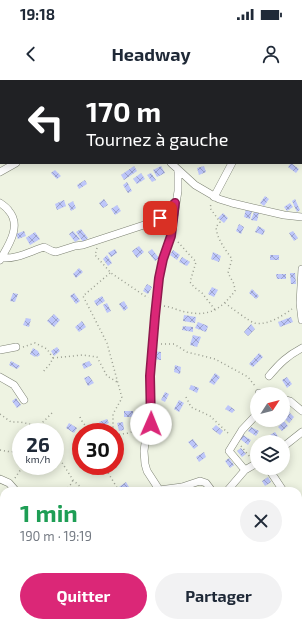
<!DOCTYPE html>
<html lang="fr">
<meta charset="utf-8">
<style>
body{margin:0;font-family:"Exo 2",sans-serif;background:#f2f2f3;color:#1f2937;height:100vh;display:flex;flex-direction:column;font-size:15px;white-space:nowrap}
*{box-sizing:border-box;margin:0}
p{font-size:13px;color:#747a83}
.icon{flex:none;width:22px;height:22px;fill:none;stroke:currentColor;stroke-width:2;stroke-linecap:round;stroke-linejoin:round}
.map{position:relative;flex:1;overflow:hidden}
.sheet{position:absolute;left:0px;top:407px;width:302px;height:140px;display:flex;flex-direction:column;background:#fff;border-radius:12px 12px 0 0;box-shadow:0 2px 10px #0003}
.sheet>*{flex:none}
.hud{position:absolute;left:0px;top:0px;width:302px;height:84px;box-shadow:0 2px 10px #0003;background:#202124;color:#fff;overflow:hidden}
.needle{width:26px;rotate:54deg}
.fabs{position:absolute;left:250px;top:307px;display:grid;gap:8px}
.fabs a{display:grid;place-items:center;width:40px;height:40px;border-radius:50%;background:#fff;box-shadow:0 2px 10px #0003;font-size:20px}
.speed{position:absolute;left:12px;top:343px;display:flex;gap:8px;font-size:20px;font-weight:700;text-align:center}
.speed>*{display:grid;place-content:center;width:52px;height:52px;border-radius:50%;background:#fff;box-shadow:0 2px 10px #0003;line-height:1}
.speed small{font-size:10px;font-weight:400}
.speed .limit{border:6px solid #d22;background:#fff;color:#111}
.pin{position:absolute;display:grid;place-items:center;width:34px;height:34px;color:#fff;margin:-17px;border-radius:8px;box-shadow:0 2px 6px #0006}
.me{position:absolute;width:44px;margin:-22px;rotate:1deg;stroke-linejoin:round;filter:drop-shadow(0 0 3px #0008)}
.turn{display:flex;align-items:center;gap:14px;height:84px;padding:0 20px;font-size:18px}
.turn .icon{width:52px;height:52px;stroke-width:2.5}
.turn b{display:block;font-size:28px;line-height:34px}
.round{display:grid;place-items:center;flex:none;width:42px;height:42px;border-radius:21px;background:#f2f2f3}
.summary{display:flex;align-items:center;justify-content:space-between;height:68px;padding:0 20px}
h1{font-size:24px;font-weight:700;line-height:30px;color:#1e9e55}
.button{display:flex;gap:8px;margin-top:auto;padding:8px 20px}
.button a{flex:1;height:46px;border-radius:24px;background:#db2777;color:#fff;font-size:16px;font-weight:700;line-height:46px;text-align:center}
.button a+a{background:#f2f2f3;color:#1f2937}
.status{display:flex;justify-content:space-between;align-items:center;height:28px;padding:0 20px;background:#fff;direction:ltr}
.status svg{height:11px;fill:currentColor}
header{display:flex;justify-content:space-between;align-items:center;height:52px;padding:0 20px;background:#fff;font-size:18px;font-weight:700}
.map>svg:first-child{display:block}
.building{fill:url(#building-cross-hatch)}
.lines{fill:none;stroke-linecap:round;stroke-linejoin:round}
.minor-casing{stroke:#7e8374;stroke-width:8}
.path{stroke:#999d90;stroke-width:1.5;stroke-dasharray:1 3;stroke-linecap:butt}
.minor{stroke:#fff;stroke-width:7}
.route-casing{stroke:#8e194d;stroke-width:10}
.route{stroke:#db2777;stroke-width:7}
</style>
<div class="status"><b>19:18</b><svg viewBox="0 0 49 12"><path d="M0 12V9h3v3zM5 12V6h3v6zM10 12V3h3v9zM15 12V0h3v12zM26 1h20v11H26zM47 4h2v5h-2z"/></svg></div>
<header><svg class="icon" aria-label="back" viewBox="0 0 24 24"><path d="M15 5l-7 7 7 7"/></svg>Headway<svg class="icon" aria-label="person" viewBox="0 0 24 24"><circle cx="12" cy="8" r="4"/><path d="M4 21q1-7 8-7t8 7"/></svg></header>
<div class="map">
<svg width="302" height="547" viewBox="0 0 302 547">
<defs>
<pattern id="building-cross-hatch" width="8" height="8" patternUnits="userSpaceOnUse"><rect width="8" height="8" fill="#bdc6fa"/><path d="M0 0l8 8M0 8l8-8" fill="none" stroke="#9ba2cb"/></pattern>
</defs>
<rect width="100%" height="100%" fill="#eef3e2"/>
<!-- building -->
<path class="building" d="M291 83 299 89 296 93 288 87Z
M134 86 137 91 124 100 121 95Z
M161 86 165 93 157 97 153 90Z
M204 86 206 92 199 95 197 88Z
M55 90 61 96 57 99 51 93Z
M141 93 145 99 137 104 133 99Z
M151 93 156 100 152 102 147 95Z
M85 100 87 104 79 109 77 105Z
M127 102 132 111 128 113 123 105Z
M265 116 269 119 264 126 260 123Z
M104 119 108 125 103 128 99 123Z
M295 119 300 130 297 132 292 121Z
M64 120 66 126 57 130 55 124Z
M73 121 76 128 71 131 68 124Z
M290 123 293 127 287 131 284 127Z
M117 125 121 131 115 135 111 129Z
M246 129 252 131 250 139 244 137Z
M254 132 259 133 257 141 251 140Z
M223 133 228 138 224 143 218 138Z
M239 144 244 147 241 154 236 151Z
M258 146 265 150 263 155 255 152Z
M81 149 88 158 83 162 76 152Z
M24 151 26 156 18 159 16 154Z
M73 151 80 159 75 162 69 154Z
M293 151 298 158 294 161 289 153Z
M35 152 40 159 30 165 26 158Z
M139 166 144 172 137 178 132 171Z
M115 169 117 173 111 177 108 173Z
M152 169 159 178 155 181 148 172Z
M173 170 180 175 177 180 170 175Z
M213 172 221 176 219 182 211 179Z
M107 175 112 183 108 186 103 179Z
M270 175H279V180H270Z
M182 177 190 182 187 186 179 182Z
M79 188 83 192 76 198 73 194Z
M290 193H295L296 204H291Z
M276 194H286V199H277Z
M147 204 152 207 148 214 143 211Z
M212 207 218 210 214 217 208 214Z
M252 209 259 216 256 219 249 213Z
M13 213 18 214 15 222 10 221Z
M74 213 80 221 76 224 70 216Z
M102 216 105 221 97 226 94 221Z
M124 221 128 228 124 231 119 224Z
M107 223 111 231 107 233 103 225Z
M54 234 60 240 54 247 47 241Z
M184 235 196 237 195 243 183 241Z
M291 237 293 242 280 247 278 242Z
M26 238 31 239 29 247 23 245Z
M82 241 86 247 79 252 75 247Z
M198 242 208 246 206 252 195 248Z
M251 244 255 249 248 256 244 252Z
M183 246 193 247V252L182 250Z
M193 255 201 257 197 267 190 265Z
M57 267 60 271 54 276 51 271Z
M33 268 38 271 40 275 37 277 36 275 35 277 30 274Z
M153 271 161 272V280L152 279Z
M259 273 263 277 253 287 249 284Z
M11 281 20 286 17 289 9 285Z
M89 281 92 285 84 289 82 284Z
M175 285 181 287 180 294 174 292Z
M215 293 220 297 214 305 209 302Z
M89 296 94 303 88 306 84 298Z
M287 297 292 304 287 308 282 300Z
M191 305 199 308 197 313 189 309Z
M165 312 169 314 165 322 161 320Z
M16 318 21 325 17 328 12 321Z
M179 320 184 323 179 332 174 329Z
M228 325 235 330 232 333 225 329Z
M285 329 290 332 284 340 283 339V332Z
M124 331H133V337H124Z
M290 333 294 337 289 343 285 339Z
M144 336 145 340 136 342 135 338Z
M107 339 109 343 101 346 99 342Z
M284 341 288 346 282 351 278 347Z
M123 342 124 350 119 351 117 343Z
M69 343 77 348 74 353 66 348Z
M216 345 223 351 220 355 212 349Z
M251 347 259 351 256 356 248 351Z
M275 352 279 358 274 361 270 355Z
M243 355 251 360 248 365 240 359Z
M193 359 198 366 194 369 188 362Z
M241 368 246 374 242 377 237 371Z
M204 372 206 377 199 382 196 377Z
M229 378 234 385 230 388 225 381Z
M268 397 271 402 265 406 262 401Z
M126 402 129 407 121 411 119 407Z"/>
<g class="lines">
<defs>
<path id="minor" d="M65 0 66 1
M184 0V1
M214 0 215 1
M268 0 269 1
M3 1V0
M29 1 30 0
M52 1 53 0
M289 1V0
M0 14 1 9
M301 17H302
M0 21 1 23
M0 58H1
M301 62 302 63
M0 66 1 65
M171 83 195 105 219 119 232 123 284 135 302 137
M0 92 16 83
M214 117 232 83
M0 123C3 125 7 128 9 131 22 146 8 166 0 180
M2 178C16 179 27 173 41 168L44 167 52 171 56 172 75 166 83 165 153 142 175 123
M302 189 300 223 302 240
M0 270 16 267
M269 296C280 283 287 276 302 268
M0 297 14 305 24 320
M259 313V314
M283 319 290 321 302 331
M283 367 302 352
M268 388 282 409
M245 390 229 371 242 350 257 334
M0 399 9 403 16 411
M159 410 182 407 200 401 206 403 212 411
M160 411 147 391 145 384 144 371 146 356 151 344V277L159 198 163 179 171 156 178 111V90
M227 411 245 390 257 383
M0 437 4 436
M298 472 302 474
M298 501 302 502
M3 547 8 543
M163 547 168 543"/>
</defs>
<!-- minor casing -->
<use href="#minor" class="minor-casing"/>
<!-- path -->
<path class="path" d="M178 162 196 182 190 202 194 207 202 213 216 231
M97 168 95 175 111 193 148 218
M110 193 83 216 107 263 122 318 113 334V352
M225 223C230 227 249 241 254 243 267 246 282 236 292 229
M164 226C172 227 179 231 186 232 210 237 221 229 235 211L234 204 228 193 232 179C225 169 217 159 216 147L220 142 210 128 211 124
M161 264H174L187 272 215 279 248 297 255 306
M23 267 35 263 47 269 53 278 50 284 43 292
M53 278 83 275 97 277 107 296 117 302
M186 317 191 327 210 336 230 355
M0 334 11 342H20L39 346
M80 337C82 343 87 346 89 352
M36 352 39 346 53 332
M115 355 129 353 140 348
M241 366 250 377
M0 370 11 372 21 370
M56 378 61 381 73 400 85 411
M104 386 119 411
M15 398 23 386
M65 411 71 404 73 400
M299 421 302 424"/>
<!-- minor -->
<use href="#minor" class="minor"/>
</g>
<g class="lines">
<defs>
<path id="route" d="M151 344 150 296 155 236 159 198 163 179 171 156 175 123 160 138"/>
</defs>
<!-- route casing -->
<use href="#route" class="route-casing"/>
<!-- route -->
<use href="#route" class="route"/>
</g>
</svg>
<div class="fabs">
<a><svg class="needle" viewBox="-14 -14 28 28"><path d="M0-13l5 13h-10z" fill="#e53935"/><path d="M0 13l5-13h-10z" fill="#747a83"/></svg></a>
<a><svg class="icon" aria-label="layers" viewBox="0 0 24 24"><path d="M12 4l9 5-9 5-9-5zM3 14l9 5 9-5"/></svg></a>
</div>
<div class="speed"><div>26<small>km/h</small></div><div class="limit">30</div></div>
<div class="pin" style="left:160px;top:138px;background:#d93025"><svg class="icon" aria-label="arrive" viewBox="0 0 24 24"><path d="M6 21V4h12l-3 4 3 4H6"/></svg></div>
<svg class="me" style="left:151px;top:344px" viewBox="-20 -20 40 40"><circle r="19" fill="#fff"/><path d="M0-13L10 11 0 6-10 11z" fill="#db2777"/></svg>
<div class="hud">
<div class="turn"><svg class="icon" aria-label="left" viewBox="0 0 24 24"><path d="M17 20v-9H6M10 6l-5 5 5 5"/></svg><div><b>170 m</b>Tournez à gauche</div></div>
</div>
<section class="sheet">
<div class="summary"><div><h1>1 min</h1><p>190 m · 19:19</p></div><a class="round"><svg class="icon" aria-label="close" viewBox="0 0 24 24"><path d="M6 6l12 12M18 6L6 18"/></svg></a></div>
<div class="button"><a>Quitter</a><a>Partager</a></div>
</section>
</div>
